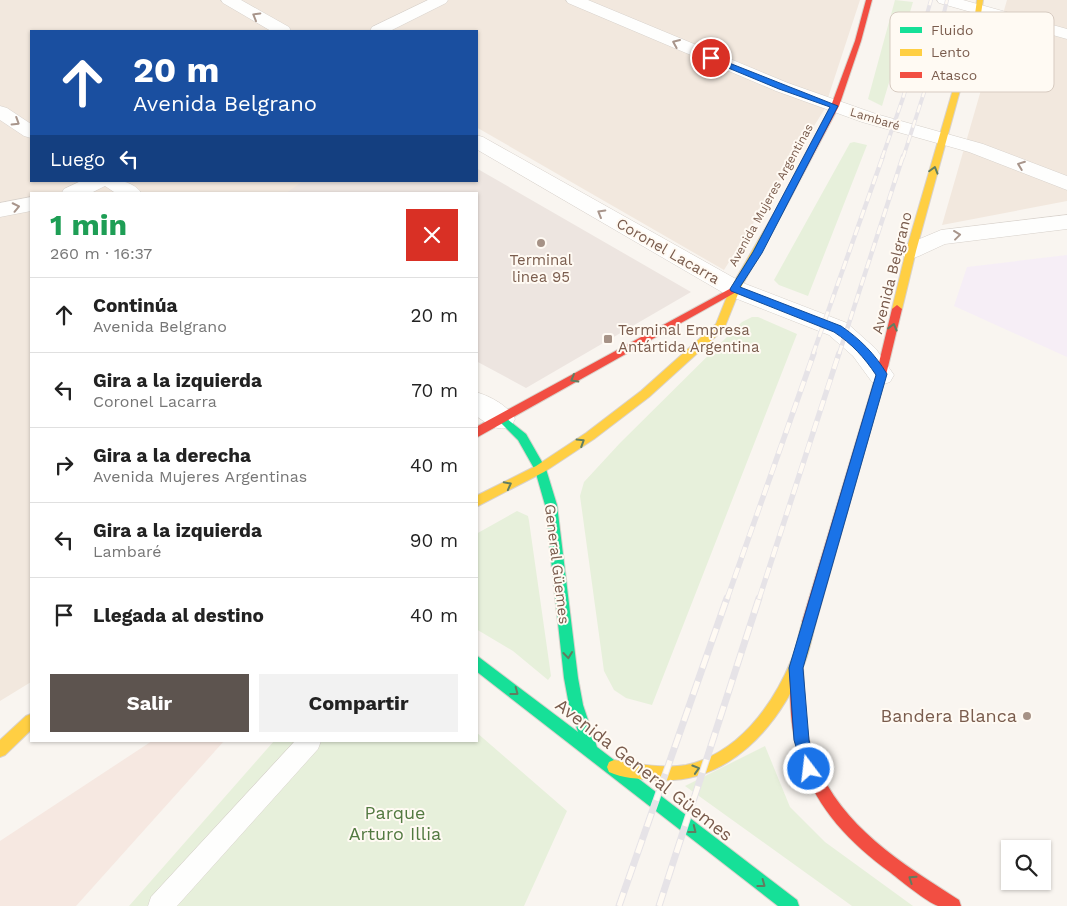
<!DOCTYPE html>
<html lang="es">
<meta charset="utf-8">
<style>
body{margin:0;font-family:"Work Sans",sans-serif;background:#f2f2f2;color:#222;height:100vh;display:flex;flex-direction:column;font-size:19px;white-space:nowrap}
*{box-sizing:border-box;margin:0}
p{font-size:16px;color:#767676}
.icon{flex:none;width:28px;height:28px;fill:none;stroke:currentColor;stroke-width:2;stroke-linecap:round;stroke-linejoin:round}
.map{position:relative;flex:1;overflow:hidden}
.side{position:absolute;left:30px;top:192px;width:448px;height:550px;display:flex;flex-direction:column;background:#fff;border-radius:0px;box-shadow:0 1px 4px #0004}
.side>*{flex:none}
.banner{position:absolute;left:30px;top:30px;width:448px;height:152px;border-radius:0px;box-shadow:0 1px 4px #0004;background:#1a4fa0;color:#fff;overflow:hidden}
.tools{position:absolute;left:1001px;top:840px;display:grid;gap:10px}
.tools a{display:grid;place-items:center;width:50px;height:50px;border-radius:0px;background:#fff;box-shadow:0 1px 4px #0004;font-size:25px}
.pin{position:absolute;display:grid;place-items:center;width:42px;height:42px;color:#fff;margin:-21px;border:2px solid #fff;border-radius:50%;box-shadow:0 1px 5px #0007}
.me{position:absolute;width:55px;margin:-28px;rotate:345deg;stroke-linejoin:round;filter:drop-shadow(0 0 4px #0008)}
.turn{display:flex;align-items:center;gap:18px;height:105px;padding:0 20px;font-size:22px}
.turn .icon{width:65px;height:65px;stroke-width:2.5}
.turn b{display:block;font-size:35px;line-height:42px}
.then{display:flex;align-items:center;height:48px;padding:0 20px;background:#0003;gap:10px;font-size:19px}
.round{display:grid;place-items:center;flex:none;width:52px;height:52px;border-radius:0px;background:#f2f2f2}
.overview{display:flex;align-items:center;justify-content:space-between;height:85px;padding:0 20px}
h1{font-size:30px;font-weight:700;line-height:38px;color:#1e9e55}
.action{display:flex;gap:10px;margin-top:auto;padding:10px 20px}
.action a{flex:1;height:58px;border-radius:0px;background:#5d544f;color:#fff;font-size:20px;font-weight:700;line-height:58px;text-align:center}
.action a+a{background:#f2f2f2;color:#222}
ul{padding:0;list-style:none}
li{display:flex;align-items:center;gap:15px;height:75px;padding:0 20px;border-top:1px solid #e0e0e0}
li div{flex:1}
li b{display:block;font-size:19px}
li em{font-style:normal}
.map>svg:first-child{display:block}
.residential{fill:#f2e8de}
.commercial{fill:#f6e8e1}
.industrial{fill:#ede5e0}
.education{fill:#f6eef6}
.green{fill:#e7f0db}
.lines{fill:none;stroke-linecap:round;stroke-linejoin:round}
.lane-casing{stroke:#d7d1cb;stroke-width:1}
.street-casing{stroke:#d7d1cb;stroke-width:1}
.fast-casing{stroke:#d9d2cb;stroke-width:2}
.slow-casing{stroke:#d9d2cb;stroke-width:2}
.jam-casing{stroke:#d9d2cb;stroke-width:2}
.lane{fill:#fefefd;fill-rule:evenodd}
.street{fill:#fefefd;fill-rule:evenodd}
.fast{fill:#16e098;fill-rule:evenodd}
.slow{fill:#ffcf43;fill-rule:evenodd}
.jam{fill:#f24e42;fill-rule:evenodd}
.rail-far3-casing{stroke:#e6e3e7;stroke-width:4}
.rail-far2-casing{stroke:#e6e3e7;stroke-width:4.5}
.rail-far1-casing{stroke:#e6e3e7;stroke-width:5.5}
.rail-casing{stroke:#e6e3e7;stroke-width:7}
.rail-far3{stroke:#fffaf3;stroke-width:2.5;stroke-dasharray:8;stroke-linecap:butt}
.rail-far2{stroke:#fffaf3;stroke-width:3;stroke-dasharray:9;stroke-linecap:butt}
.rail-far1{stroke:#fffaf3;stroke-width:4;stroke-dasharray:11;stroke-linecap:butt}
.rail{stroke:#fffaf3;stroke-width:5;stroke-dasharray:14;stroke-linecap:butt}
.oneway{stroke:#a8958b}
.oneway2{stroke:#617d60}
.route{fill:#1a73e8;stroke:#114b97}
.poi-dot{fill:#a69286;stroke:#fffaf3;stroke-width:2}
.labels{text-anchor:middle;stroke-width:4;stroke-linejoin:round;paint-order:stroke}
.far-street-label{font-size:12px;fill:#7a5c4d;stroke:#fffaf3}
.street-label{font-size:15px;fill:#7a5c4d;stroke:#fffaf3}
.poi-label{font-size:15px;fill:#7a5c4d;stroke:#fffaf3}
.near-poi-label{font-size:18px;fill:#7a5c4d;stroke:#fffaf3;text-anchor:end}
.near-street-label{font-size:18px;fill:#7a5c4d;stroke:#fffaf3}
.near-park-label{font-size:18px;fill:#537a41;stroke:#fffaf3}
.key{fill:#fffaf3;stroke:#d7cbc1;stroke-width:1}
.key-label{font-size:14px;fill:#7a5c4d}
</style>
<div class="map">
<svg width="1067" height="906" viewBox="0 0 1067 906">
<rect width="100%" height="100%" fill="#f9f5f0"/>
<!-- residential -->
<path class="residential" d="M0 0H860L824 110 724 270 476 127V31H31V181H305L286 194H31V682L0 701Z
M1007 0H1067V201L942 225Z"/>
<!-- commercial -->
<path class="commercial" d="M152 741H224L76 906H0V841Z"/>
<!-- industrial -->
<path class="industrial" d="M476 168 691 292 526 388 476 361V194H285L303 181H476Z"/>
<!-- education -->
<path class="education" d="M1067 255V357L954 306 967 267Z"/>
<!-- green -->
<path class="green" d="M895 0 913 2 882 106 868 99Z
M854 142 867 145 808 296 779 285 774 280 850 143Z
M752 317H758L797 334 652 705 626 698 614 690 604 671 580 496 584 482 620 443 742 322Z
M517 511 528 516 529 521 551 676 548 680 513 651 476 629V534Z
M476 732 567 811 524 906H129L274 741H476Z
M765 746 790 807 825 842 913 906H852L685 786Z"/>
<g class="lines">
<defs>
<path id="lane" d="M295 741H321L318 749 177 906H148L151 897Z"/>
<path id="street" d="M221 0H241L289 27 291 31H271L223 3Z
M428 0H448L446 3 390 31H370L372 27Z
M566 0H588L788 83 876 114 983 144 1067 176V190L969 152 862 122 776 91 568 3Z
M937 0H963L1067 29V39L939 3Z
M0 106 7 108 31 124V138L24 136 0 120Z
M476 135 483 137 743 283 847 323 876 349 894 375 890 382 881 385 872 382 853 356 829 335 727 295 476 149Z
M81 181C101 181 130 175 142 194H117L105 186 89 194H61L64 189Z
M31 197V211L0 217V203Z
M1067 215V229L945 244 919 256 911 259 903 256 900 251 903 246 941 230Z
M476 392C490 396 509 406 515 419L511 427C497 432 488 424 476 416Z"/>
<path id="fast" d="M502 415 526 434 546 469 557 505 578 678 583 705 597 747 797 900 799 906H778L476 671V655L578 732 569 705 564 678 545 505 535 470 518 440 497 419 498 416Z"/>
<path id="slow" d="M977 0H983L981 14 916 251 902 309 897 313 892 309 906 251 975 14Z
M780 207 784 210 740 289 724 329 649 397 594 439 544 472 476 507V496L536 466 586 433 641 391 716 324 730 289 776 210Z
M809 616 814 617 816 622C812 636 810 649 805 662 780 726 728 786 654 780 639 779 622 778 609 772L607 767 609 762 614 760C637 764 663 769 686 765 737 754 772 707 791 661 798 647 798 632 804 617Z
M31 714V730L5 755 0 757V740L26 716Z"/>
<path id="jam" d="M866 0H872L861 41 839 106 784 210 780 213 777 212 776 210 831 106 855 41Z
M735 286 740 289 738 291 476 438V427Z
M897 305 902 309 886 375 816 622 814 627 809 628 804 627 802 622 876 375 892 309Z
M796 661 801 663 803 668C805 692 803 717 809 740 829 819 895 859 959 900L961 906C954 906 944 906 938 906 927 902 901 881 891 873 843 838 809 800 795 740 789 717 791 692 789 668L791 663Z"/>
</defs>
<!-- lane casing -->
<use href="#lane" class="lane-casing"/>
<!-- street casing -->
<use href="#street" class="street-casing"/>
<!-- fast casing -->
<use href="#fast" class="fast-casing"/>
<!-- slow casing -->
<use href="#slow" class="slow-casing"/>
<!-- jam casing -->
<use href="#jam" class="jam-casing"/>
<!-- lane -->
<use href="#lane" class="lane"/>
<!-- street -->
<use href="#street" class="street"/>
<!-- fast -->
<use href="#fast" class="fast"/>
<!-- slow -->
<use href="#slow" class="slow"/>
<!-- jam -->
<use href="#jam" class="jam"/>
<defs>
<path id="rail-far3" d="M882 158 903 98 931 0
M903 158 929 77 947 0"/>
<path id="rail-far2" d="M813 354 883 156
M839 354 903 156"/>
<path id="rail-far1" d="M727 599 814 353
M759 599 839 353"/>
<path id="rail" d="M619 906 727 598
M659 906 759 598"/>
</defs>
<!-- rail-far3 casing -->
<use href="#rail-far3" class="rail-far3-casing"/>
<!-- rail-far2 casing -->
<use href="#rail-far2" class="rail-far2-casing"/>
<!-- rail-far1 casing -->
<use href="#rail-far1" class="rail-far1-casing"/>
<!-- rail casing -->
<use href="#rail" class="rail-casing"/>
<!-- rail-far3 -->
<use href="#rail-far3" class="rail-far3"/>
<!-- rail-far2 -->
<use href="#rail-far2" class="rail-far2"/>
<!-- rail-far1 -->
<use href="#rail-far1" class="rail-far1"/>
<!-- rail -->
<use href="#rail" class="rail"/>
</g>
<!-- one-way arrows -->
<defs><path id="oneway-chevron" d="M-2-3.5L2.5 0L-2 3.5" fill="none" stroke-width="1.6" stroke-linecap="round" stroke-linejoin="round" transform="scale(1.25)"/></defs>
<g class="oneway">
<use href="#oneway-chevron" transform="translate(256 16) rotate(-150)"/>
<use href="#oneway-chevron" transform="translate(676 43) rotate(-157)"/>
<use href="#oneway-chevron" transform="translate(16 122) rotate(32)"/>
<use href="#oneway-chevron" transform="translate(1021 165) rotate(-159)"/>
<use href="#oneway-chevron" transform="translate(16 207) rotate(-12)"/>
<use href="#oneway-chevron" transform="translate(601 213) rotate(-150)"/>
<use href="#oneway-chevron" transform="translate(957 235) rotate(-7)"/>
</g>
<g class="oneway2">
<use href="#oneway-chevron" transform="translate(934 170) rotate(-74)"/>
<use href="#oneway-chevron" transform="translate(893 327) rotate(-76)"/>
<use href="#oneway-chevron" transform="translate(574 379) rotate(150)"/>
<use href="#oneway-chevron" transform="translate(581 442) rotate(-32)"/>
<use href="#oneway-chevron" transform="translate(508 485) rotate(-28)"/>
<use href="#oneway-chevron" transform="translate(568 655) rotate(84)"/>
<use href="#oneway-chevron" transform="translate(515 692) rotate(37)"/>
<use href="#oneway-chevron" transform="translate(696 769) rotate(-17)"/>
<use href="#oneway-chevron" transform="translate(693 830) rotate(38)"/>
<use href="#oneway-chevron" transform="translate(912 879) rotate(-146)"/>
<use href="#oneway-chevron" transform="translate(762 884) rotate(37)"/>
</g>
<!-- route -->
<path class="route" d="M709 57H714L838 106 762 253 740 287 841 326C860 339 875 354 887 374L803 668 809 740 816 769 814 774 809 776 804 774 794 740 789 668 876 375C864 357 852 344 834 332L731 291 730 289 753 252 830 107 779 89 709 60Z"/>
<!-- markers -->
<g class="poi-dot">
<circle cx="541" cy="243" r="5"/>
<rect x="603" y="334" width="10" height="10" rx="2.5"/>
<circle cx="1027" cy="716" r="5"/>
</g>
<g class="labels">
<!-- far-street labels -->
<g class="far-street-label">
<text transform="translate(875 119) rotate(17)" y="4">Lambaré</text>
<text transform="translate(771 195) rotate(-61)" y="4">Avenida Mujeres Argentinas</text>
</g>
<!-- street labels -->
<g class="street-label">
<text transform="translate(668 251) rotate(30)" y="5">Coronel Lacarra</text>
<text transform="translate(892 273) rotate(-76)" y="5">Avenida Belgrano</text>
<text transform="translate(557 564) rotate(83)" y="5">General Güemes</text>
</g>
<!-- poi labels -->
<g class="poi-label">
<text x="541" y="265">Terminal<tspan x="541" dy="17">linea 95</tspan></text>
<text x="618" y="335" text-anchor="start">Terminal Empresa<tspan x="618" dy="17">Antártida Argentina</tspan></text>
</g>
<!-- near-poi labels -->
<g class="near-poi-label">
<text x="1017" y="722">Bandera Blanca</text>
</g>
<!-- near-street labels -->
<g class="near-street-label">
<text transform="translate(644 770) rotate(38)" y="6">Avenida General Güemes</text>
</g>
<!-- near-park labels -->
<g class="near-park-label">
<text x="395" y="819">Parque<tspan x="395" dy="21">Arturo Illia</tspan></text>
</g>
</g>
<!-- legend -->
<rect x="890" y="12" width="164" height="80" rx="8" class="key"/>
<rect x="900" y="27" width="22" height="6" fill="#16e098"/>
<rect x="900" y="49" width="22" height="7" fill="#ffcf43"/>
<rect x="900" y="72" width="22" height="6" fill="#f24e42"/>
<g class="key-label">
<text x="931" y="35">Fluido</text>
<text x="931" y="57">Lento</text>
<text x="931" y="80">Atasco</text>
</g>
</svg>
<div class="tools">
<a><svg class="icon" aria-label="search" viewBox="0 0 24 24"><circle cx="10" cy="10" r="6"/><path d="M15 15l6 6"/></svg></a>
</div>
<div class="pin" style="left:711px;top:58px;background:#d93025"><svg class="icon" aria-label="arrive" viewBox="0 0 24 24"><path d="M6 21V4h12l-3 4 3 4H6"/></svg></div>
<svg class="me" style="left:809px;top:769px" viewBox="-20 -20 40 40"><circle r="17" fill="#1a73e8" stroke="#fff" stroke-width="3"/><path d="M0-11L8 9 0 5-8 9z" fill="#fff"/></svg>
<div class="banner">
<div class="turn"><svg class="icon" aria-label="ahead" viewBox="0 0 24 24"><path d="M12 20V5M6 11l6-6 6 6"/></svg><div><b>20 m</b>Avenida Belgrano</div></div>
<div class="then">Luego<svg class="icon" aria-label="left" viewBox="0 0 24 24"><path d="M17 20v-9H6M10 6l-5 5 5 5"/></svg></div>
</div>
<section class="side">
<div class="overview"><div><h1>1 min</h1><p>260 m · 16:37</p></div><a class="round" style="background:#d93025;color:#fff"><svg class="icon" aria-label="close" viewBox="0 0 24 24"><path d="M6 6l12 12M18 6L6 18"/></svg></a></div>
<ul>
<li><svg class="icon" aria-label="ahead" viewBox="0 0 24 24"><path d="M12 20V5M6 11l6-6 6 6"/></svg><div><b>Continúa</b><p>Avenida Belgrano</p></div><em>20 m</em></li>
<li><svg class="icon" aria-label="left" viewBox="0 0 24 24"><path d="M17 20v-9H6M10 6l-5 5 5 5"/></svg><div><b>Gira a la izquierda</b><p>Coronel Lacarra</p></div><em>70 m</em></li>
<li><svg class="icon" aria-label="right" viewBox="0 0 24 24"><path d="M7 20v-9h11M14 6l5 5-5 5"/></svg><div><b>Gira a la derecha</b><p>Avenida Mujeres Argentinas</p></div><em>40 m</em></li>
<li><svg class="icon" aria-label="left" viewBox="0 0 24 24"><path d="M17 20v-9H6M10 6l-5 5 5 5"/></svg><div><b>Gira a la izquierda</b><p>Lambaré</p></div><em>90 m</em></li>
<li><svg class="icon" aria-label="arrive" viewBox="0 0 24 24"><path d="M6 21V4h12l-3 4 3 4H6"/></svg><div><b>Llegada al destino</b></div><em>40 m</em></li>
</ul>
<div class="action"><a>Salir</a><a>Compartir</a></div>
</section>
</div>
